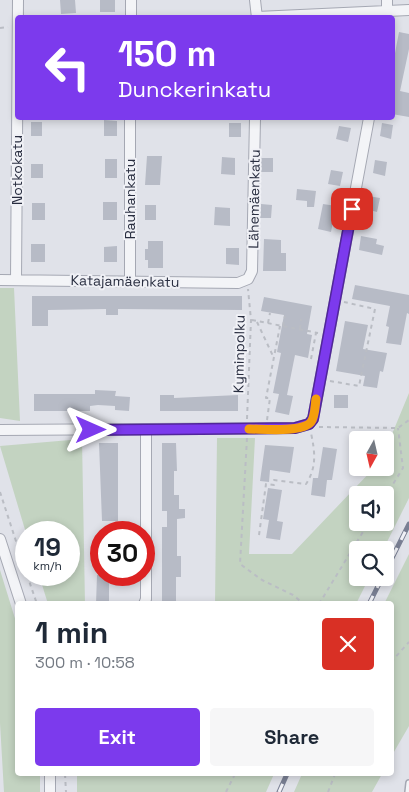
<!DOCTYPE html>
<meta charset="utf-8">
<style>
body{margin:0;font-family:"Space Grotesk",sans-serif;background:#f6f6f7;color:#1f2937;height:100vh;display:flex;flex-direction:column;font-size:19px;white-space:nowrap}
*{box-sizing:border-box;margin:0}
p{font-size:16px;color:#747a83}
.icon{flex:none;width:28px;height:28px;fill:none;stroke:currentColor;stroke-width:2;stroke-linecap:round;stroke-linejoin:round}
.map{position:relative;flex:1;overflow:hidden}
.sheet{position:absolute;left:15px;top:601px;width:379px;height:175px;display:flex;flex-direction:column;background:#fff;border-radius:5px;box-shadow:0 2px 8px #0003}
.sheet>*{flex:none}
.hud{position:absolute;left:15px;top:15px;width:380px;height:105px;border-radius:5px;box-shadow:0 2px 8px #0003;background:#7c3aed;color:#fff;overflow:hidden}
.needle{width:32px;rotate:188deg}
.controls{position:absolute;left:349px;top:431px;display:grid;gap:10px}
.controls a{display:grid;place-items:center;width:45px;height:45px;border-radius:5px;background:#fff;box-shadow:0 2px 8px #0003;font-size:25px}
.speed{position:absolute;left:15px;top:521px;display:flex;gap:10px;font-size:25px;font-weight:700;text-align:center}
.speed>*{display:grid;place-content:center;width:65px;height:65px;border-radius:50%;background:#fff;box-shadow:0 2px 8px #0003;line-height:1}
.speed small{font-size:12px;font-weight:400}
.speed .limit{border:8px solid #d22;background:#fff;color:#111}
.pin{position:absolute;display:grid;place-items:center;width:42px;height:42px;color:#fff;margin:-21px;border-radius:10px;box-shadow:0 2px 8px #0006}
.me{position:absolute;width:55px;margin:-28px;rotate:90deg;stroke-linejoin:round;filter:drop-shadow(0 0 4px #0008)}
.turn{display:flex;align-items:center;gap:18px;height:105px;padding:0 20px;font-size:22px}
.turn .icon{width:65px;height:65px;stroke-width:2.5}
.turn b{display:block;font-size:35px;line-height:42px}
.round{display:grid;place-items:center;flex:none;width:52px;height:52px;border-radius:5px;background:#f6f6f7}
.overview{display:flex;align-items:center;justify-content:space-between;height:85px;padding:0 20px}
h1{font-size:30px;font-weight:600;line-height:38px}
.cta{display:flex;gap:10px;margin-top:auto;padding:10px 20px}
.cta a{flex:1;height:58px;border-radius:5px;background:#7c3aed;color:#fff;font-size:20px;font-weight:600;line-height:58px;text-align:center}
.cta a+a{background:#f6f6f7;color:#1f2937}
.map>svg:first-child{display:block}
.green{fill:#c3d3c1;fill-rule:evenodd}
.building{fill:#b7bbc6}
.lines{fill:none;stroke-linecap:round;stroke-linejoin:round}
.service-casing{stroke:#a5a8b3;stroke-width:8}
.minor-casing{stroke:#a5a8b3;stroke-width:12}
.path{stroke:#babdc4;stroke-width:2;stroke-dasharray:4 4;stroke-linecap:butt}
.service{stroke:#f3f4f7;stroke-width:5}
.minor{stroke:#f3f4f7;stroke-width:10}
.rail-casing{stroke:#797f93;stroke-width:5}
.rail{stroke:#f0f1f6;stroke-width:3;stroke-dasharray:9;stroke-linecap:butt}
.route-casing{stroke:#51269a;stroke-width:12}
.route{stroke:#7c3aed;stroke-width:9}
.slow{stroke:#f59e0b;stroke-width:9}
.labels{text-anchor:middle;stroke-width:4;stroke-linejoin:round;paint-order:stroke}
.street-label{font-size:14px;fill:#292e40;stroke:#f0f1f6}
</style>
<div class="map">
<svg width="409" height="792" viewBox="0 0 409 792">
<rect width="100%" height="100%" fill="#e0e2e9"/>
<!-- green -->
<path class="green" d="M0 288H14L20 421 0 418Z
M409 393V498L383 550H358V578H369L356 604H215L217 438H255L249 554H292L374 468H385V451ZM358 495H385V522H358Z
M82 439 85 604H48L39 575H69V532L26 533 0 446Z
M409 554V726L391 757V604H384Z
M0 570 17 625 18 774H40V792H4L0 723Z
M77 774H274L266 792H77Z
M302 774H382L372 792H294Z"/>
<!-- building -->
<path class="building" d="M60 0H75L76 13 61 14Z
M100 0H115V12H100Z
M399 32 409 34V49L400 91 409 93V117L392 114V69Z
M104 120 117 121V136H104Z
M31 122H42V136H31Z
M229 123H241V137H229Z
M382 123 393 125 391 139 380 136Z
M339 126 351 128 348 142 336 139Z
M147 156H162L160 185H145Z
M222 157 235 158V175L221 174Z
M261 158H273V172H261Z
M105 159H117V178H105Z
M375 160 387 162 385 176 373 173Z
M31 164H43V178H31Z
M331 170 343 172 340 186 328 184Z
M297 189 316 191 314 207H307V201L296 200Z
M368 196 380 198 377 212 366 209Z
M103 202H117V220H103Z
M32 203H45V220H32Z
M261 204 272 205 271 218H260Z
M323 204 336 206 331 232 318 229Z
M145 205H156V220H145Z
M215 207 230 208V226L214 225Z
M361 236 377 239 376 244 384 246 382 255 359 250Z
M264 239 281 240V253H286V271H263Z
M148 241H163V268H148V260H145V249H148Z
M31 244H45V262H31Z
M117 246V262H104V247Z
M226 248H239V265L226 264Z
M355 285 409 295V314L407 313 401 345 386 343 389 327 386 326 390 306 352 299Z
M32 296H242V310L118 309V315H106V309L48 310V326H32Z
M264 297 312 306 307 334 312 335 308 358 295 355 287 395 293 396 289 415 275 412 279 394 273 393 281 353 277 352 284 315 261 311Z
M345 321 368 325 363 349 387 353 383 372 380 371 377 388 363 386 365 376 336 371Z
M95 390 116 391 115 396 130 397 129 411 115 410V406L98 405 90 406V411H34V394H95Z
M160 395H174V398L238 395V411H160Z
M334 395H348V408H334Z
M99 443H118V521H102Z
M162 443H176L177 471H174V495H179V509H185V518L177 519V556H181V577H176V604H162V527H167V511H162Z
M265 445 294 447 290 473 270 470 269 482 260 481Z
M323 447 337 449 332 480H327L325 497 311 495 313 478H318Z
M268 488 282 490 277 521 283 522 280 540 266 538 269 520 263 519Z
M97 575H109V604H96Z"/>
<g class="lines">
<defs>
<path id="service" d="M408 792 409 783"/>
<path id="minor" d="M131 0V18
M255 0 257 18
M257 17 409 10
M387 17V0
M0 280 238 283 248 279 252 271 255 118
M16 280 18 0
M130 281V118
M0 430 295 428 309 424 313 419 369 118
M0 539 21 604
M144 604 146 599V429
M50 792V774"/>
</defs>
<!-- service casing -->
<use href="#service" class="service-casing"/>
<!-- minor casing -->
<use href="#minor" class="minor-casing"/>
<!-- path -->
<path class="path" d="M0 28 8 27
M252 320 318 333
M257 322 273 356
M268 323 270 313
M283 326 285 316
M300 329 301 319
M311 359 316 333
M330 381 359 386 375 309 344 302
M247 419 251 320 248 289
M267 420 270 398H266L267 393 280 326
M319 427 398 428 409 420
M247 438 240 564 262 580 293 595 304 604
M0 492 26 572
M385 497 403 468 398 428
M259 535 266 484 274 485V480L306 484C317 467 315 452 311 433
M27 575 37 604
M319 604 369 522
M391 662 409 642
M65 774 66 792
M226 792 235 774
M328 792 335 774"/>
<!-- service -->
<use href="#service" class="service"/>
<!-- minor -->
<use href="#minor" class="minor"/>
<defs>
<path id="rail" d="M385 572 409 524
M369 604 382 578
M279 792 287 774"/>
</defs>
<!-- rail casing -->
<use href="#rail" class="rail-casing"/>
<!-- rail -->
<use href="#rail" class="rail"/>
</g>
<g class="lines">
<defs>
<path id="route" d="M91 430 295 428 309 424 313 419 352 209"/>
</defs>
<!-- route casing -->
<use href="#route" class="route-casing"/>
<!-- route -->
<use href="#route" class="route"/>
<!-- slow -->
<path class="slow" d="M249 429C263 429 302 433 311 422 315 417 315 406 316 399"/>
</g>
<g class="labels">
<!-- street labels -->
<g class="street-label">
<text transform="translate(17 170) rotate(-90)" y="5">Notkokatu</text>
<text transform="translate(130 199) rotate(-90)" y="5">Rauhankatu</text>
<text transform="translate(254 199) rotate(-89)" y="5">Lähemäenkatu</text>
<text transform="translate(125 281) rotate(1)" y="5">Katajamäenkatu</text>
<text transform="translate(239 354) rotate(-89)" y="5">Kyminpolku</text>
</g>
</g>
</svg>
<div class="controls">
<a><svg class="needle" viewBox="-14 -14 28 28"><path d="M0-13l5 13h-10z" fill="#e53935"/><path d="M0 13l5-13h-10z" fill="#747a83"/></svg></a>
<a><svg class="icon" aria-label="sound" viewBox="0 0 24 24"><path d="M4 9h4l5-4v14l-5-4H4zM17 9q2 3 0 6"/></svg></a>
<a><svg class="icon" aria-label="search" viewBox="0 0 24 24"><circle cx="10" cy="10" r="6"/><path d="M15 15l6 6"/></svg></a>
</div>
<div class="speed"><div>19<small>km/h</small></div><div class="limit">30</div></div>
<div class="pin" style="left:352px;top:209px;background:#d93025"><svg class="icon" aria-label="arrive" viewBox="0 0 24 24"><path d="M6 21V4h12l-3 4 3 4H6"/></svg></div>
<svg class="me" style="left:91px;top:430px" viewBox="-20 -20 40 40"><path d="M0-17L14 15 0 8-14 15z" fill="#7c3aed" stroke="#fff" stroke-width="4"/></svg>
<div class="hud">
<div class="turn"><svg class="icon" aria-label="left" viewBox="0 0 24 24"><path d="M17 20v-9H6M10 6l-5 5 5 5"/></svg><div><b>150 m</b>Dunckerinkatu</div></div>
</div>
<section class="sheet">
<div class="overview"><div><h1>1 min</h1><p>300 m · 10:58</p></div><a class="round" style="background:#d93025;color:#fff"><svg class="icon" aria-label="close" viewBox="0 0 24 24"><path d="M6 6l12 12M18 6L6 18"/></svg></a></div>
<div class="cta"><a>Exit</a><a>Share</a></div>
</section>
</div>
